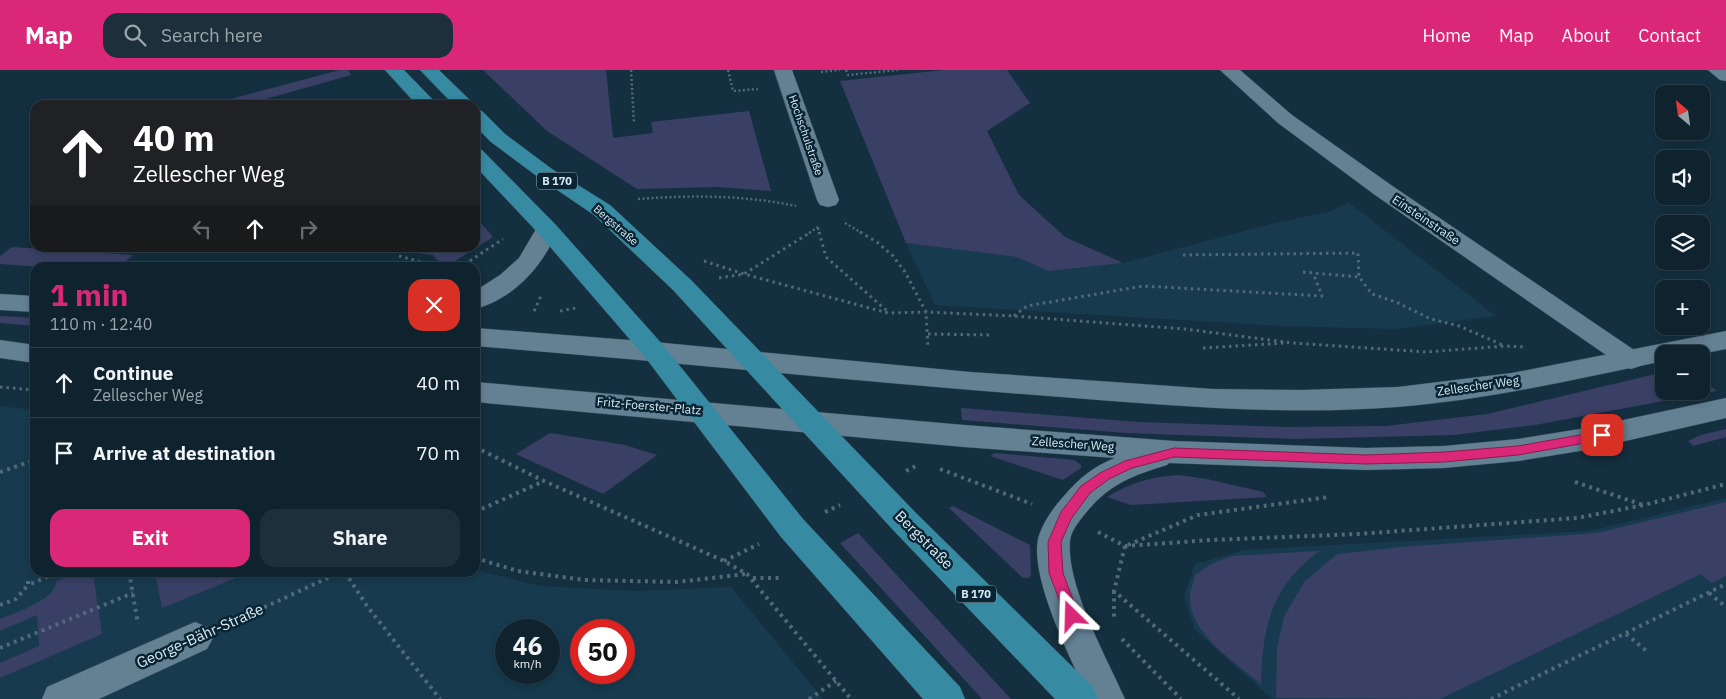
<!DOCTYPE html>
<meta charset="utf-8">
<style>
body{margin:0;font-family:"IBM Plex Sans",sans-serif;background:#1d2f3b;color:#f1f3f6;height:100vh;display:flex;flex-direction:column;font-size:19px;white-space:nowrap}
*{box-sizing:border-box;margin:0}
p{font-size:16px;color:#9ba4aa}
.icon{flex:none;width:28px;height:28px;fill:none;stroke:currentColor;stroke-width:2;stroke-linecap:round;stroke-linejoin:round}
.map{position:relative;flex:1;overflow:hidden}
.details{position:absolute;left:30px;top:192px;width:450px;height:315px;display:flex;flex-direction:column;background:#0f232f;border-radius:15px;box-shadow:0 2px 8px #0003,0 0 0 1px #2f404b}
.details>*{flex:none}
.guide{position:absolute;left:30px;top:30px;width:450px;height:152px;border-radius:15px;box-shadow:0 2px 8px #0003,0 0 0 1px #2f404b;background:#202124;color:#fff;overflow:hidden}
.needle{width:32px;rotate:331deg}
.buttons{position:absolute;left:1655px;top:15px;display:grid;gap:10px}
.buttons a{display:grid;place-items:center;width:55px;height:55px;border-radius:10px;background:#0f232f;box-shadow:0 2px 8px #0003,0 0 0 1px #2f404b;font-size:25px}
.speed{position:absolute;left:495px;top:549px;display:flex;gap:10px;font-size:25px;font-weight:700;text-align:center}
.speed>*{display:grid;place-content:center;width:65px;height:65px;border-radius:50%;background:#0f232f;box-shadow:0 2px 8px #0003,0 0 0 1px #2f404b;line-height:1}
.speed small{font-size:12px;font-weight:400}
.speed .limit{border:8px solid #d22;background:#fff;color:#111}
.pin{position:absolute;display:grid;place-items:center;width:42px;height:42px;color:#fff;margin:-21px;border-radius:10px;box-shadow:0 2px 8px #0006}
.me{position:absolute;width:55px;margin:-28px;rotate:338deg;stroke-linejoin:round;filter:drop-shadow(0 0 4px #0008)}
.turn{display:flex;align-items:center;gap:18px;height:105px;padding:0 20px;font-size:22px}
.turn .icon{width:65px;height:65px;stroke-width:2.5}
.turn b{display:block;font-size:35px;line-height:42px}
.lanes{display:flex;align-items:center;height:48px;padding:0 20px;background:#0003;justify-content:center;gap:25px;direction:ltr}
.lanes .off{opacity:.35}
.round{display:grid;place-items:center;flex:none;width:52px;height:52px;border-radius:15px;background:#1d2f3b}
.summary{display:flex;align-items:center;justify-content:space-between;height:85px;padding:0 20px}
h1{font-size:30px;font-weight:700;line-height:38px;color:#db2777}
.action{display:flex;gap:10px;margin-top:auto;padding:10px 20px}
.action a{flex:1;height:58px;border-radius:15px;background:#db2777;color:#fff;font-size:20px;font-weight:700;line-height:58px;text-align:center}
.action a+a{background:#1d2f3b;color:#f1f3f6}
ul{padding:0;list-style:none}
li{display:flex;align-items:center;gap:15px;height:70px;padding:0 20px;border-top:1px solid #2f404b}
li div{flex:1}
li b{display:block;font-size:19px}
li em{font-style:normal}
header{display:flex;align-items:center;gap:30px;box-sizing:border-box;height:70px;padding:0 25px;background:#db2777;color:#fff}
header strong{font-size:24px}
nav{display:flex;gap:28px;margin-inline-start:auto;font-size:18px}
.search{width:350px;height:45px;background:#1d2f3b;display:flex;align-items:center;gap:12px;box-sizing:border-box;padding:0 18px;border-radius:15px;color:#9ba4aa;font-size:19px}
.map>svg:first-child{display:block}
.built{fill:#173a4e;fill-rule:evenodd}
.green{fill:#3a4065}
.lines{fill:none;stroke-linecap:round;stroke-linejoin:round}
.street-casing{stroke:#344956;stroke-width:1}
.secondary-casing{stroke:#344956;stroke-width:1}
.primary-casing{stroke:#344956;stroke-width:1}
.path-far2{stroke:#526977;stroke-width:2.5;stroke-dasharray:2 2.5;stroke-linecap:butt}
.path-far1{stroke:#526977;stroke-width:3;stroke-dasharray:2.5 4;stroke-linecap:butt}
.path{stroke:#526977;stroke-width:4;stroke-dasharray:3 4.5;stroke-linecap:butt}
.street{fill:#648194;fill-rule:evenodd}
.secondary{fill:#648194;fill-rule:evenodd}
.primary{fill:#368aa1;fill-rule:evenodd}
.route{fill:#db2777;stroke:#8e194d}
.labels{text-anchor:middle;stroke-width:5;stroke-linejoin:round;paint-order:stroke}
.far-street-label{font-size:11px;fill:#d9e9f3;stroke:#092534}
.shield{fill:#092534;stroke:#9baeba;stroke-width:1}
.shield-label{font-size:11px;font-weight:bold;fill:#d9e9f3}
.street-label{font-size:12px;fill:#d9e9f3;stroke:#092534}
.near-street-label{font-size:15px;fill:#d9e9f3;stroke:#092534}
</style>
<header>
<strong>Map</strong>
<div class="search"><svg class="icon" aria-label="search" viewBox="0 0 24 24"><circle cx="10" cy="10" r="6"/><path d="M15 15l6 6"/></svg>Search here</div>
<nav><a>Home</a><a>Map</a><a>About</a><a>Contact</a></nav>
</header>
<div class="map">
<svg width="1726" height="629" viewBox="0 0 1726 629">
<rect width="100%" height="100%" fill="#142f3f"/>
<!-- built -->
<path class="built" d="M1348 132 1496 246 1396 259 1280 256 935 235 906 173 1016 187 1050 201 1123 193 1275 153 1332 141Z
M0 336 35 340V502H475V500L540 516 637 521 731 517 823 629H0ZM506 560H549V602H506ZM581 560H624V602H581Z
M1726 428V629H1272L1195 560 1184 527 1195 494 1244 480 1589 461Z"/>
<!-- green -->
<path class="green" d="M340 0H348L351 5 244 35H208Z
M483 0H606L613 68 653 63 651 52 749 41 771 121 718 117 637 119 547 61Z
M944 0H1007L1030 33 987 61 1019 125 1065 167 1123 193 1049 201 1016 187 906 173 840 11Z
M475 146 493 167 452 193 437 190 433 185 409 182 423 178H475Z
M12 177 133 185 119 197 55 198 0 194V186Z
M0 246 35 248V256L0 253Z
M1664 302V321H1701V309L1717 321 1535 355 1454 365 1295 369 1126 363 962 350 961 338 1138 352 1285 357 1386 356 1487 344Z
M1726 359V367L1693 376 1688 371 1701 365Z
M550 363 625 375 657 385 603 424 516 384Z
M995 383 1074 390 1081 395V398L1063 410 990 386Z
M1179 405 1207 409 1263 422 1267 427 1131 435 1107 427C1133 412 1149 407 1179 405Z
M1726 432V506L1712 513 1701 504 1440 629 1276 628 1277 578 1284 547 1304 512 1337 484 1401 477 1597 463Z
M953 436 1030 475 1031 504 1029 508H1023L949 438Z
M858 463 1011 629H982L840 473Z
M1319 481C1272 516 1262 557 1261 614 1235 592 1187 563 1190 524 1191 518 1194 511 1195 505L1211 494 1231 486Z
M77 503H93L102 564 0 608V593L39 576 37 545 0 561V549C14 543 58 529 56 511Z
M155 503V502L248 503 162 538Z"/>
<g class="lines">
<defs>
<path id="street" d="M774 0H792L839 130 836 135 828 137 820 135 817 130Z
M1220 0H1240L1292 45 1391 115 1640 284 1644 290 1640 296 1631 299 1622 296 1375 125 1278 53Z
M1708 0H1726V11L1720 10Z
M195 552 207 557 213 568 207 579 99 629H42L47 617Z"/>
<path id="secondary" d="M547 152 555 154 558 159C544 195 514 229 475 239V221L500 205 519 188 539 154Z
M0 224 35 226V242L0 240Z
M475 258 654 272 970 302 1213 319 1302 320 1398 317 1512 303 1726 261V279L1701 284H1664V291C1576 309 1487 330 1397 337 1281 346 1165 335 1049 326 858 312 667 291 475 276Z
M0 270 35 275V293L0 288Z
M475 312 964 355 1174 371 1366 378 1444 376 1518 369 1586 358 1726 328V348L1586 380 1518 391 1444 398 1366 400 1169 393 1167 395C1131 406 1109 414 1084 445 1078 453 1071 461 1070 471 1066 516 1107 588 1125 629H1089C1072 591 1030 510 1038 469 1042 454 1053 438 1063 427 1078 409 1094 396 1115 388L964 377 475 332Z"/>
<path id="primary" d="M385 0H404L438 35H417Z
M420 0H439L475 35H454Z
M475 39 482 41 505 64 552 99 610 135 691 210 916 443 1093 617 1098 629H1055L894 461 673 220 594 145 538 107 491 72 475 56Z
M475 78 482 80 555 154 663 275 803 449 960 617 965 629H923L781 467 645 287 539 164 475 96Z"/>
</defs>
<!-- street casing -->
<use href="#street" class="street-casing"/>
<!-- secondary casing -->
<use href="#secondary" class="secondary-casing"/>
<!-- primary casing -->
<use href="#primary" class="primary-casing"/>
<!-- path-far2 -->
<path class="path-far2" d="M631 0 634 53
M728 0 733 21 758 19
M846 0 848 5 898 0
M821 2 840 0
M638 129C691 125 743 125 796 136
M845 153 862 163
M818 158 819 163
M809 163 818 157"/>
<!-- path-far1 -->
<path class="path-far1" d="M819 162 826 187 887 241
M860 162 877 172 893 186 905 202 926 242 928 277
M1183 185 1358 183 1359 207 1372 224 1396 232 1431 249 1459 256 1505 276
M399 186 442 198
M704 191 744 204 888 243 926 242 1014 246 1185 259 1293 273 1427 282 1505 276 1526 277
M459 198 503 169
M1303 202 1359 207
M719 208 744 204 811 162
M534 241 541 226
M560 241 576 238
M1014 246 1027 236 1143 216 1322 226 1313 203
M928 264 992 265
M1203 278 1285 273
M0 317 35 320"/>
<!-- path -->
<path class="path" d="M475 377 544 411 724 491 747 504 851 629
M940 399 1032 434
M906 401 918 395
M0 402 35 390
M1575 412 1643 435
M475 442 544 411
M825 442 840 435
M1098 462 1125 476 1211 470 1358 464 1577 448 1644 435 1726 414
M1128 475 1198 445 1329 427
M1125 476 1114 521 1239 629
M475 488 518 501 585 510 677 512 746 504
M724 491 759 474
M129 502 138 554
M345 502 367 536 440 629
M753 508H782
M28 511V515L59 502
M1114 521V551
M1709 523 1726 537
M0 535 16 529 28 515
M230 553 341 502
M1626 564 1649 583
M1122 569 1181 629
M0 578 133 523
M809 629 836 611
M1491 629 1726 514"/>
<!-- street -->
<use href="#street" class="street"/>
<!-- secondary -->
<use href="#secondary" class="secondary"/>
<!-- primary -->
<use href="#primary" class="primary"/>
</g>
<!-- route -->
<path class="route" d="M1602 361 1608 365 1602 370 1518 385 1444 392 1366 394 1174 387 1132 398 1109 409 1090 423 1071 449 1061 472 1063 503 1079 546 1077 550 1072 552 1067 550 1049 503 1048 472 1061 442 1081 416 1100 403 1125 391 1174 378 1366 385 1444 382 1518 376Z"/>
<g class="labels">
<!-- far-street labels -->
<g class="far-street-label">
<text transform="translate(806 65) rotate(71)" y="4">Hochschulstraße</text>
<text transform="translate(616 155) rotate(41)" y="4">Bergstraße</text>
</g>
<!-- shield labels -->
<g class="shield">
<rect x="537" y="102.5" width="40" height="17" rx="4"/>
<rect x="956" y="515.5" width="40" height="17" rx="4"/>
</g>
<g class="shield-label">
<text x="557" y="115">B 170</text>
<text x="976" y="528">B 170</text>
</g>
<!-- street labels -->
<g class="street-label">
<text transform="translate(1426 150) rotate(34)" y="4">Einsteinstraße</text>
<text transform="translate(1478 316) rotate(-8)" y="4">Zellescher Weg</text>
<text transform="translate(649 336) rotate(5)" y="4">Fritz-Foerster-Platz</text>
<text transform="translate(1073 374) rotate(4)" y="4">Zellescher Weg</text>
</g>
<!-- near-street labels -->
<g class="near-street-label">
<text transform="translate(924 470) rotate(45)" y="5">Bergstraße</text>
<text transform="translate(200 566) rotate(-24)" y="5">George-Bähr-Straße</text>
</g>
</g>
</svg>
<div class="buttons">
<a><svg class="needle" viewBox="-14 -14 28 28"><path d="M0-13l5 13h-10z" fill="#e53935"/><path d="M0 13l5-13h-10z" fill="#9ba4aa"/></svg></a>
<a><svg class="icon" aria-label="sound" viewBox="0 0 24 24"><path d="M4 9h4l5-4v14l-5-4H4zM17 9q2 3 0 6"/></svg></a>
<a><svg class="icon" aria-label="layers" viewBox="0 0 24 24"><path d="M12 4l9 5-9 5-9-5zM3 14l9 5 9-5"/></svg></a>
<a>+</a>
<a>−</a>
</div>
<div class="speed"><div>46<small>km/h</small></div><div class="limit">50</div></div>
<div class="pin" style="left:1602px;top:365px;background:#d93025"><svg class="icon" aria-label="arrive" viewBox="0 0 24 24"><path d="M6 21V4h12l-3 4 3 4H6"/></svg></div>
<svg class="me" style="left:1072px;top:546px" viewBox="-20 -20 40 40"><path d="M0-17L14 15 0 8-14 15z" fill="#db2777" stroke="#fff" stroke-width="4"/></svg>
<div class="guide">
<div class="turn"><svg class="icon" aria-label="ahead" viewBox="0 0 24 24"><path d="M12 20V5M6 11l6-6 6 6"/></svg><div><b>40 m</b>Zellescher Weg</div></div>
<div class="lanes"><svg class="icon off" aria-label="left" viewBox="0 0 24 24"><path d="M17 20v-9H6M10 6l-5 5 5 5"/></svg><svg class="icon" aria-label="ahead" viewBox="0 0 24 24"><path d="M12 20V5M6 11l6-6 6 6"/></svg><svg class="icon off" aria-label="right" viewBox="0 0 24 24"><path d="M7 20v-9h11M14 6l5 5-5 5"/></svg></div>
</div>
<section class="details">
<div class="summary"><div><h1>1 min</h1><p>110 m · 12:40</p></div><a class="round" style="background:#d93025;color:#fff"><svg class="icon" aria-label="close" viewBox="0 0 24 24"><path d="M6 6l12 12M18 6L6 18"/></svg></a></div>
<ul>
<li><svg class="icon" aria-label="ahead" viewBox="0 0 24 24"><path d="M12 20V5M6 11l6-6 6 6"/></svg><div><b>Continue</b><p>Zellescher Weg</p></div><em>40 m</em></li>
<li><svg class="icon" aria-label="arrive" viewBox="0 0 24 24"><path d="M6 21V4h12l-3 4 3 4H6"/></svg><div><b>Arrive at destination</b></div><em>70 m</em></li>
</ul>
<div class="action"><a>Exit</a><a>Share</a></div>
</section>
</div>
